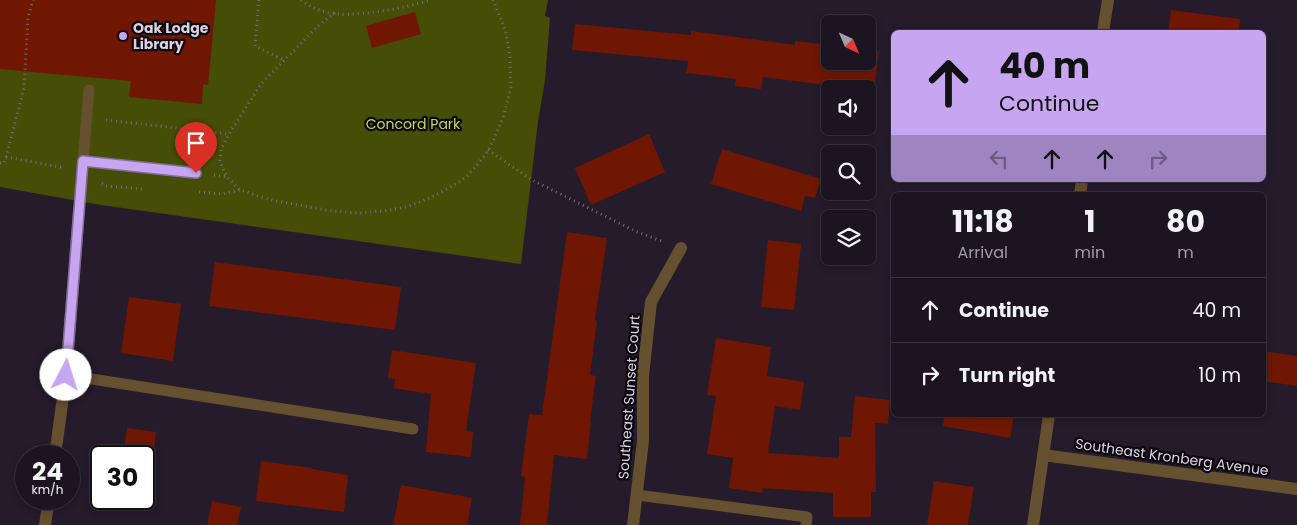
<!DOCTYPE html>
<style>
body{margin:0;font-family:Poppins,sans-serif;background:#251d29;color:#f1f3f6;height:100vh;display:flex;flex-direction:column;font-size:19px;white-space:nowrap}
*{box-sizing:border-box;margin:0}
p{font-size:16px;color:#a09ea5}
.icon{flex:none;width:28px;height:28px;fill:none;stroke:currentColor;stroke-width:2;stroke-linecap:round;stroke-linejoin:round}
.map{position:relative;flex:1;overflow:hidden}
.sheet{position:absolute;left:891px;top:192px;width:375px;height:225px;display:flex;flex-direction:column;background:#1c1420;border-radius:8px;box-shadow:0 2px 8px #0003,0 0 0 1px #3a333e}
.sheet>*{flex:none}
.guide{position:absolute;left:891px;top:30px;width:375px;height:152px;border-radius:8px;box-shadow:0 2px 8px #0003,0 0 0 1px #3a333e;background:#c6a6f0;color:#111;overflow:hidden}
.needle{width:32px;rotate:136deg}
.fabs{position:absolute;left:821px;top:15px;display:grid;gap:10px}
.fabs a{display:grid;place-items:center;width:55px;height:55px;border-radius:8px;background:#1c1420;box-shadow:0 2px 8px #0003,0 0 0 1px #3a333e;font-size:25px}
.speed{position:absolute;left:15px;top:445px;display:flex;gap:10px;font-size:25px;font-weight:700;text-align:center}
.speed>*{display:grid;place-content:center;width:65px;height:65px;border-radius:50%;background:#1c1420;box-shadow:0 2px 8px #0003,0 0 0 1px #3a333e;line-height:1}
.speed small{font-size:12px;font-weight:400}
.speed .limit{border:2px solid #111;border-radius:8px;background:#fff;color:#111}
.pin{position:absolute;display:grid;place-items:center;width:42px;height:42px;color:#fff;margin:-51px -21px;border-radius:50% 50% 50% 0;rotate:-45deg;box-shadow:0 0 5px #0007}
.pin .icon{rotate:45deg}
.me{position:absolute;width:55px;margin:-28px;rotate:5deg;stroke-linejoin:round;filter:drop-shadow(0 0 4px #0008)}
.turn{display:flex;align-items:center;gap:18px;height:105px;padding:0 25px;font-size:22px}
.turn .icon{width:65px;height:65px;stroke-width:2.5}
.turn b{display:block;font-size:35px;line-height:42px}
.lanes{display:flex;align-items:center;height:48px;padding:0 25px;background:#0003;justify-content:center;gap:25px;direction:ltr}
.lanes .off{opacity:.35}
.eta{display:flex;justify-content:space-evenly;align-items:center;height:85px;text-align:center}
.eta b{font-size:30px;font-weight:700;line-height:35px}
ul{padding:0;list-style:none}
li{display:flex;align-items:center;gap:15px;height:65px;padding:0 25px;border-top:1px solid #3a333e}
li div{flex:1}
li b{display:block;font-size:19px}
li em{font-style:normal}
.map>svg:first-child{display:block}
.green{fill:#454d06}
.building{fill:#6f1702}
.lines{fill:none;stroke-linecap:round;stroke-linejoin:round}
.path{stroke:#776e7c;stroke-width:3;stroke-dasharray:1 4;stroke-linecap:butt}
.lane{stroke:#65502f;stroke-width:11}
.street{stroke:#65502f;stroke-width:12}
.route-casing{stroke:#816c9c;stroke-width:12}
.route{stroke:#c6a6f0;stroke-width:9}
.poi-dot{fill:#c6a6f0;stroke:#0c080f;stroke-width:2}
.labels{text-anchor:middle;stroke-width:4.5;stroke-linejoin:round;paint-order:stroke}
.poi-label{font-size:14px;font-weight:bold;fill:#dad3df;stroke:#0c080f;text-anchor:start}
.park-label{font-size:14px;fill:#c6d855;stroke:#0c080f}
.street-label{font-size:14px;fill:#dad3df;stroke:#0c080f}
</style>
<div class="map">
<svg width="1297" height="525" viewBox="0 0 1297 525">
<rect width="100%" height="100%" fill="#251b2b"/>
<!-- green -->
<path class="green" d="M0 0H548L545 16 550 18 545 80 538 122 521 264 101 205 0 187Z"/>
<!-- building -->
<path class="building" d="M0 0H216L208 85 203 84 202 104 129 97 131 81 0 69Z
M1171 10 1240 19 1239 32H1168Z
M415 12 421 34 372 48 366 26Z
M575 24 691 35V31L795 45V41L830 45V61H868V49L879 51 874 91 868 90V89H858L763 77 761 89 735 86 736 79 686 73 688 61 572 50Z
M649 134 665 172 591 205 575 168Z
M722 149 821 179 815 198 805 196 801 211 711 184Z
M567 232 607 238 595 320 597 321 590 375 596 376 590 421H591L587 459 554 455 547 525H520L525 477 521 476 529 414 542 415Z
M768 240 801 244 794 310 761 307Z
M215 262 401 287 395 330 209 306Z
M129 297 181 304 173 361 121 353Z
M716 338 771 347 767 376 804 382 800 410 775 406 768 453 839 458V437H851L855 396 890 400 888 424 875 423 876 492H871V517H833V493L763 488 762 493 729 488 733 458 707 454 716 396 707 395Z
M392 350 476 363 466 431 473 432 471 457 426 452 431 394 394 388 395 379 388 378Z
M1264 351 1297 356V386L1264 381Z
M944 415H1014L1010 438 943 426Z
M127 428 156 432 153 456H123Z
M261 461 312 468V469L348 475 344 512 256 501Z
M934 481 974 487 968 525H927Z
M401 485 472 498 467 525H393Z
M212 501 241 507 237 525H207Z"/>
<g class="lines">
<!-- path -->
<path class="path" d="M259 0 255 46 284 60
M301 0C309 6 317 10 326 12 350 19 406 8 430 0
M335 13 319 25 261 84 229 134 221 149 220 162 227 177 240 190 271 200 332 211 360 213 383 211 407 207 430 198 454 185 466 177 477 165 486 154 493 141 504 115 511 87 510 57 505 29 493 0
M106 120 229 134
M488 150 532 180 635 231 664 242
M6 157 65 168
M0 163H4L6 157 24 88 28 17 33 0
M214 175 227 177
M102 183 106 186 143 189
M199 192 222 194 240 190"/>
<!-- lane -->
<path class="lane" d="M83 161 196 173
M79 210 89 90
M66 375 413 429
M637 495 807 517 806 525"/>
<!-- street -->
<path class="street" d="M1103 32 1108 0
M1080 195 1082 180
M1043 455 1297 489
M55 456 66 375 79 210
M45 525 49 499
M633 525 643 441V376L651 302 681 248
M1033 525 1049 415"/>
</g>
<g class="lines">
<defs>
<path id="route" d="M66 375 83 161 196 173"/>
</defs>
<!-- route casing -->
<use href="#route" class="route-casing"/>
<!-- route -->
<use href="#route" class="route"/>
</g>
<!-- markers -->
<circle class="poi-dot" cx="123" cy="36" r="5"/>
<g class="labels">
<!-- poi labels -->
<g class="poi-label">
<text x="133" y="33">Oak Lodge<tspan x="133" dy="16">Library</tspan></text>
</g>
<!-- park labels -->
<g class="park-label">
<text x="413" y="129">Concord Park</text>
</g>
<!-- street labels -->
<g class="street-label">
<text transform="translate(629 397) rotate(-86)" y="5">Southeast Sunset Court</text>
<text transform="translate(1172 457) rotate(8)" y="5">Southeast Kronberg Avenue</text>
</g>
</g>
</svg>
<div class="fabs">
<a><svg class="needle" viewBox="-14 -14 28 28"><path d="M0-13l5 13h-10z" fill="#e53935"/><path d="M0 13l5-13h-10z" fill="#a09ea5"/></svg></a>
<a><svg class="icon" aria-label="sound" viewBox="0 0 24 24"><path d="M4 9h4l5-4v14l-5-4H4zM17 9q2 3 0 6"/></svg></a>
<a><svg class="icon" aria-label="search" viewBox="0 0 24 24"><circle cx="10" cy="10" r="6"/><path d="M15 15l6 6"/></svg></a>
<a><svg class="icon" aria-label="layers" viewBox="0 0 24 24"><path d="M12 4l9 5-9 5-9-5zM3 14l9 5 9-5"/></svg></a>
</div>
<div class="speed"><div>24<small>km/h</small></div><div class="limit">30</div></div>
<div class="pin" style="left:196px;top:173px;background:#d93025"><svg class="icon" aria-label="arrive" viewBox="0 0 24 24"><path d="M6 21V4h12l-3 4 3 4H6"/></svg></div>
<svg class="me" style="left:66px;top:375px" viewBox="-20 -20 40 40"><circle r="19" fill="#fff"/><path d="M0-13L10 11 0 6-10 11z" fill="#c6a6f0"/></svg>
<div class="guide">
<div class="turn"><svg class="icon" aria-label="ahead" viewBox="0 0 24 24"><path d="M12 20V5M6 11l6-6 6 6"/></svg><div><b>40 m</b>Continue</div></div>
<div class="lanes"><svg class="icon off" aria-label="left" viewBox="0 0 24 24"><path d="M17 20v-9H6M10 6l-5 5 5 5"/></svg><svg class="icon" aria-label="ahead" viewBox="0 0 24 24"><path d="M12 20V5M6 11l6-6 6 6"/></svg><svg class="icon" aria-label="ahead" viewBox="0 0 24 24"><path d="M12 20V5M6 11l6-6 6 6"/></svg><svg class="icon off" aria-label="right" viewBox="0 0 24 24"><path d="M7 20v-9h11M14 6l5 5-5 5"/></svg></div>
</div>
<section class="sheet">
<div class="eta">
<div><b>11:18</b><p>Arrival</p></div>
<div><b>1</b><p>min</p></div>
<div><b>80</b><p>m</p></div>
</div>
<ul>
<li><svg class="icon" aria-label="ahead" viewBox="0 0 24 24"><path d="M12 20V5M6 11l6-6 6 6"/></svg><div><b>Continue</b></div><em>40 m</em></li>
<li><svg class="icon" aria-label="right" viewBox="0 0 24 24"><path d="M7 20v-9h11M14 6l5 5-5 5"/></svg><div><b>Turn right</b></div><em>10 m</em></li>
</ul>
</section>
</div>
